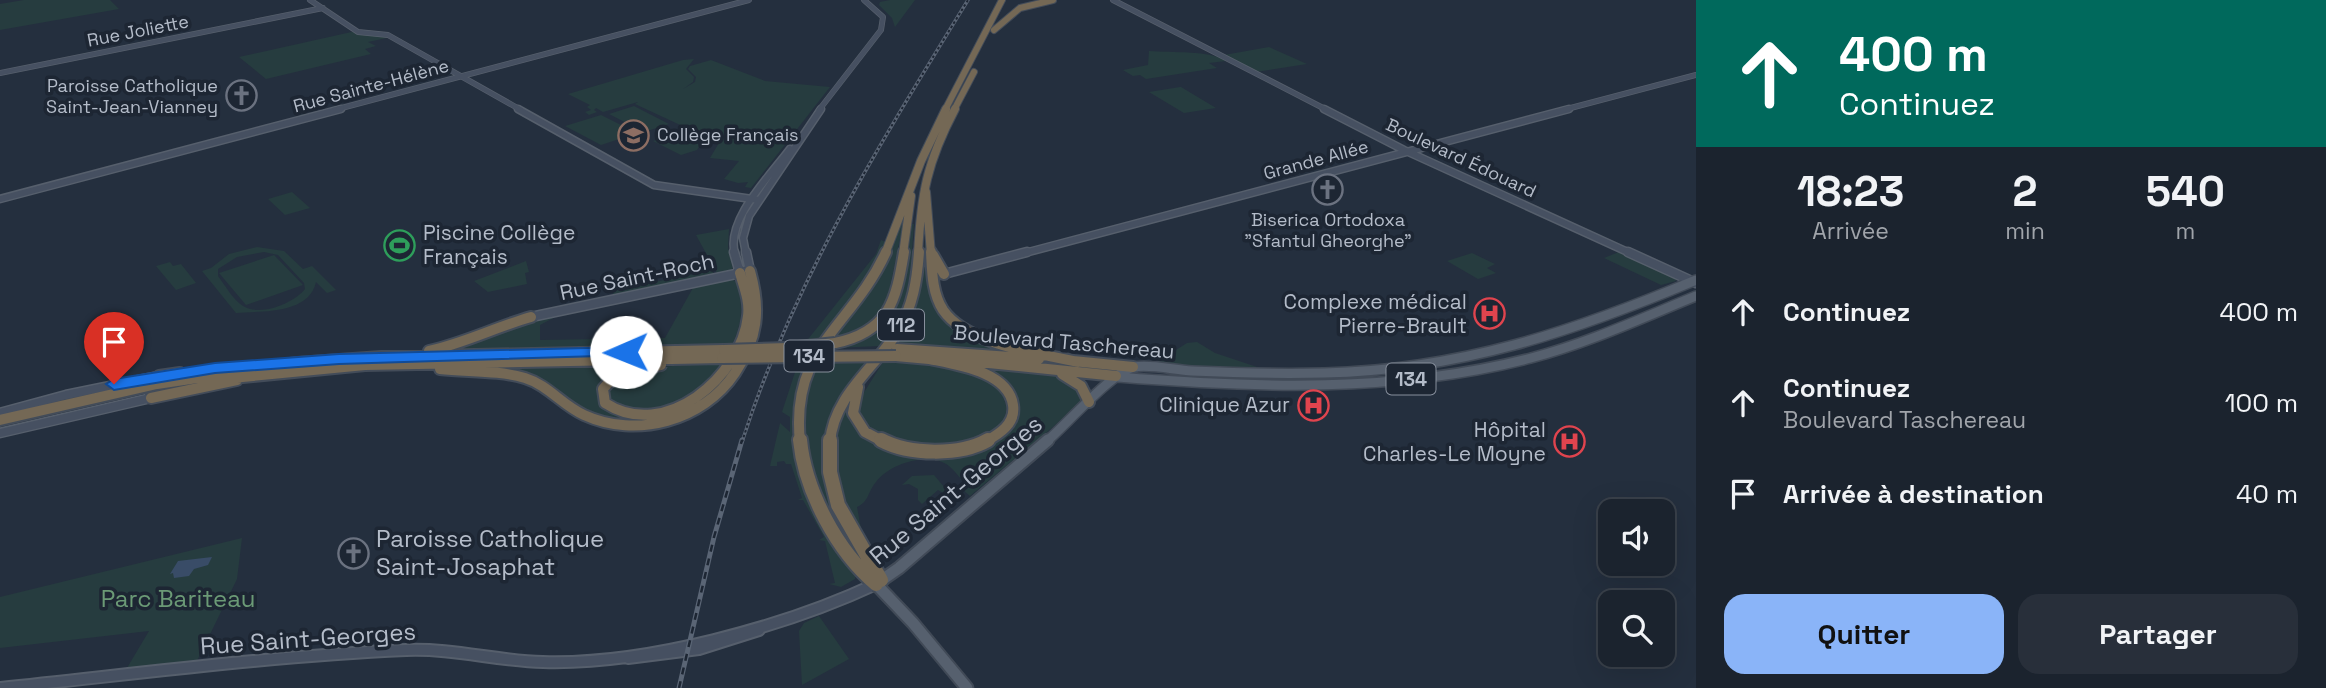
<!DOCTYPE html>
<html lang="fr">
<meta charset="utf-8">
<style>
body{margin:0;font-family:"Space Grotesk",sans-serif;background:#282f3a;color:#f1f3f6;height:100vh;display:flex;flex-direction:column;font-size:26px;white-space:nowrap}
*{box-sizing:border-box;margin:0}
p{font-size:23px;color:#a0a4aa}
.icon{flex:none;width:38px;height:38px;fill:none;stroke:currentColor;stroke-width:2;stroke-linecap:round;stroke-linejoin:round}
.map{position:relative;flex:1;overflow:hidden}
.drawer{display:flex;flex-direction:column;background:#1b232e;width:630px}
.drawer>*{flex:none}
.hud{background:#00695c;color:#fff;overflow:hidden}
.buttons{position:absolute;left:1598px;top:499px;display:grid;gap:14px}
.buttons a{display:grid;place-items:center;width:77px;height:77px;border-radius:14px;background:#1b232e;box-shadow:0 7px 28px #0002,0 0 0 2px #39404a;font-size:35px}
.pin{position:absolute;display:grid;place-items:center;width:60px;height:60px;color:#fff;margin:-72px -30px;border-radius:50% 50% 50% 0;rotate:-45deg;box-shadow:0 0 7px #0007}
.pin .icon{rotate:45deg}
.me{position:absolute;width:77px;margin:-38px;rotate:269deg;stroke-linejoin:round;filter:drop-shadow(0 0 5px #0008)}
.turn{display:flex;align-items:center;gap:24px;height:147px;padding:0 28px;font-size:32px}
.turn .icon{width:91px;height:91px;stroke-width:2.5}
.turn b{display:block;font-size:49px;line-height:60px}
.eta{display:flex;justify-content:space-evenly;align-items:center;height:119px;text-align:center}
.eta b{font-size:42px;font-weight:800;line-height:49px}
.button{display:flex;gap:14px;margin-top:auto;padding:14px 28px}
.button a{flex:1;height:80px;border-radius:21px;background:#8ab4f8;color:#111;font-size:28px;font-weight:800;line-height:80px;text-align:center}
.button a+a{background:#282f3a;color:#f1f3f6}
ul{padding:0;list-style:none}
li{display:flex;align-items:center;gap:21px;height:91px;padding:0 28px}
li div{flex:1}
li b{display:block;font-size:26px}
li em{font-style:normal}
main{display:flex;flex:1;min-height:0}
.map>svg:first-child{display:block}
.green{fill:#263c3f;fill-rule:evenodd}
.water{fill:#394c67}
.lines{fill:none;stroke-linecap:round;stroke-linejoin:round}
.secondary-far3-casing{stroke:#565f6c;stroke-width:6}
.secondary-far2-casing{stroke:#565f6c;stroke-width:9}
.secondary-far1-casing{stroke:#565f6c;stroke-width:11}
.secondary-casing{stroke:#565f6c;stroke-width:14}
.primary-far1-casing{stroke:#414a57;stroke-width:12}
.primary-casing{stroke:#414a57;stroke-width:15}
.highway-far3-casing{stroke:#434c59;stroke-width:8}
.highway-far2-casing{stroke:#434c59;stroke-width:10}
.highway-far1-casing{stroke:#434c59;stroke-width:14}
.highway-casing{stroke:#434c59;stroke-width:18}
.secondary-far3{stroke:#465061;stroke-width:4.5}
.secondary-far2{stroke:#465061;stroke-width:6}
.secondary-far1{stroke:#465061;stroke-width:8}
.secondary{stroke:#465061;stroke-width:10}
.primary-far1{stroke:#56606e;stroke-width:9}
.primary{stroke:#56606e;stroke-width:11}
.highway-far3{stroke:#746855;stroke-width:6}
.highway-far2{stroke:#746855;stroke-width:8}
.highway-far1{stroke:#746855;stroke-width:10}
.highway{stroke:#746855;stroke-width:14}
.rail-far1-casing{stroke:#5a6575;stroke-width:3.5}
.rail-casing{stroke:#5a6575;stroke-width:5}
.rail-far1{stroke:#1d2633;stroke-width:2;stroke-dasharray:2.5;stroke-linecap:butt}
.rail{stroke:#1d2633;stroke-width:2.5;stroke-dasharray:7;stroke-linecap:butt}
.highway-bridge-casing{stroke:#434c59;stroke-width:14;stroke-linecap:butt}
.highway-bridge{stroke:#746855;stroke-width:10}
.route{fill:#1a73e8;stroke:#114b97;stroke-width:2}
.labels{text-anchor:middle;stroke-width:7;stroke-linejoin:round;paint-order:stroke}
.far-street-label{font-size:18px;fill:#b4bcc9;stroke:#1d2633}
.far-poi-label{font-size:18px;fill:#b4bcc9;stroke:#1d2633;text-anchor:end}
.shield{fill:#1d2633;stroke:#878f9c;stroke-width:2}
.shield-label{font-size:19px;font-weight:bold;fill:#b4bcc9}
.poi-label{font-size:21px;fill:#b4bcc9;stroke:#1d2633;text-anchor:end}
.street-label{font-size:21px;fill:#b4bcc9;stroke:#1d2633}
.near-street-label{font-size:24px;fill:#b4bcc9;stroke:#1d2633}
.near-poi-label{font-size:24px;fill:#b4bcc9;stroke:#1d2633;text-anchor:start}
.near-park-label{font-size:24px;fill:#6b9a76;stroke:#1d2633}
</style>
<main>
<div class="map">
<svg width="1696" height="688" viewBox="0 0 1696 688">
<rect width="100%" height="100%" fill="#242f3e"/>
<!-- green -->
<path class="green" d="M24 0H110L119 9 0 30V4Z
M890 0H915L895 27 892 18 879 5 880 2Z
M356 31 391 37 368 42 376 46 365 49 371 54 266 79 239 57Z
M1269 47 1307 64 1256 72 1224 55Z
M1149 51C1172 53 1210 50 1226 61L1209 63 1217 68 1146 79 1140 75 1133 76 1123 70 1148 65Z
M694 59 686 69 694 77 693 82 683 89 695 82 696 77 688 69 690 66 711 60 765 81 830 87 751 188 745 187 748 182 738 183 724 179 739 161 710 158 719 143 635 104 638 102 603 112 596 108 594 110 597 112 589 115 585 112 591 110 587 107 590 105 568 94 683 60Z
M1180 87H1181L1216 108 1184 113 1149 92Z
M634 106 669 124 644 132 609 114Z
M601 115 637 133 601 145 565 126Z
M675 133 700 145 697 150 681 155 653 141Z
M292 192 310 208 285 215 268 199Z
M926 210 933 295 956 325 1039 356 952 348 896 346C926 301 924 262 926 210Z
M901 220H904L886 306 867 328 827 341 866 290Z
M911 224H914C910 276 912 303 879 346L835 348C849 341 867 336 880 327 904 312 907 250 911 224Z
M729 229 728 247 733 270 718 275 696 235Z
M881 240 885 242 868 276 817 342 805 343 876 254Z
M257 247 284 251 303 269 312 266 336 290 327 293 316 282C309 315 259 311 236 313L202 271 211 268 229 254ZM264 252 278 255 304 283 305 289C294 303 261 317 243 306 233 300 225 285 218 276V269L237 257Z
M1619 252 1674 277 1676 281 1661 285 1604 258Z
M1472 253 1495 264 1487 268 1496 273 1478 279 1447 261Z
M703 254 715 276 615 297 612 291 712 270Z
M274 255 303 285 246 305 219 273Z
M526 261 529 272 525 273 527 284 488 292 474 281Z
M170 262 173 266 181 264 196 283 176 290 156 266Z
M731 279 737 282C743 307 743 321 732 345L435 351 503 327 559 315 540 325V340L665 338 694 286Z
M1197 342 1215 353 1263 369 1180 367 1155 363 1187 343Z
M815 362H866L839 399 828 427 846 533H844L820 497 806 461 803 406Z
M883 362C914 364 1001 365 1006 406 1008 417 1000 426 991 432 961 454 875 451 859 412L863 394Z
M664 363 607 379 606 408 621 415 667 412 735 364 714 395 652 421H615L585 413 548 386 456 368Z
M798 363H806C782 415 791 473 820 522 831 540 846 557 855 576V579L841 587 829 584 835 583 825 541 819 540 824 537 803 500H798L802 498 791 464H786L784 461 777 462V466H770L780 423 790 432V417L782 412Z
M704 364H723C711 392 664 412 634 411 626 411 617 405 609 402L607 390C623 365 676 366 704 364Z
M965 366 1059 376 1069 379 1082 396V400L1053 427 970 496 963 490 968 486C961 480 956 472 949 466 930 451 890 463 876 482 868 491 869 502 857 507L862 534 875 551 874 553 850 523 833 462 838 421 847 403C848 426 862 437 881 446L991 444 1014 427 1018 415 1015 396Z
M934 475 950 494 956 492 960 496 953 499 938 490 922 504 918 500V489L909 484 902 485 912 476Z
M242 538 237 579 194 667 124 673 149 631 0 648V597Z
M819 616 849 659 802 685 799 631 804 623Z"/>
<!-- water -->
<path class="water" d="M212 557 208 565 194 569 189 576 174 578 173 573 170 574 178 561Z"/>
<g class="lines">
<defs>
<path id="secondary-far3" d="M310 0 358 32 388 35 521 110
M1113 0 1327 110
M0 73 323 8
M334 110 749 0
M819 110 881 30 883 17 864 0
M1563 110 1696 75"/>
<path id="secondary-far2" d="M518 109 654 185 759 200
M1324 109 1404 150 1632 254
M0 199 341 109
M735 254C725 220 770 176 790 149
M746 254 743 238 749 216 821 109
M1021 254 1569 109"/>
<path id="secondary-far1" d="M734 252 740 273
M1628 252 1696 283
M944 274 1027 252
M531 317 750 271 746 252
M0 413 66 395 159 376
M0 433 151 398"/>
<path id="secondary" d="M628 658 699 649 759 630
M0 688C135 674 271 656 406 650 452 648 498 661 543 662 645 665 784 627 876 584"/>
<path id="primary-far1" d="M1118 377C1256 388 1396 393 1531 358 1588 343 1642 318 1696 296
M1046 442C1065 426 1113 371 1134 367 1151 364 1174 370 1192 371 1236 373 1280 374 1324 373 1460 370 1572 332 1696 280"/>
<path id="primary" d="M967 688 913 623 876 584 899 568 1048 440"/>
<path id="highway-far3" d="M994 30 1020 8 1053 0
M945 110 1002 0
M954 110 974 72"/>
<path id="highway-far2" d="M926 192 931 254
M885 254 921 161 946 109
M903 254 911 196
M918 254C921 194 927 162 955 109"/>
<path id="highway-far1" d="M931 252C932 271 932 293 943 310 967 345 1039 353 1078 362
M933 255 944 274
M835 343C889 332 896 301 904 252
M788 348 817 345
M897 349 1039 359
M429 351C465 343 496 327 531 317
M896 356 929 359
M925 358C952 364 1008 370 1013 405 1016 424 999 434 985 442
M949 359 1116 376
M1073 361 1133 367
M661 365C639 368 617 370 603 389L605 403C665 442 741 377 748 316 750 301 744 287 740 273
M440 369C468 372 498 370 525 378 548 385 562 405 584 415 636 439 703 421 735 373 758 338 761 310 750 271
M1062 374 1081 386 1089 402
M159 376 180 373
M232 378 365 365 722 358
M858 387 853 413 865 432 884 442
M151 398 237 380
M0 420 157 384 297 363 381 357 724 350
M800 442C790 346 852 327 886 252
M830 442C834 395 875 368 898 331 913 306 917 280 919 252"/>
<path id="highway" d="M800 440C805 491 837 551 876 584
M830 440V472L838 505 881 580
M881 440C909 455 960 456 988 440"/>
</defs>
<!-- secondary-far3 casing -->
<use href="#secondary-far3" class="secondary-far3-casing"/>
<!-- secondary-far2 casing -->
<use href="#secondary-far2" class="secondary-far2-casing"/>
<!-- secondary-far1 casing -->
<use href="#secondary-far1" class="secondary-far1-casing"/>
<!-- secondary casing -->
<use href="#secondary" class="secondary-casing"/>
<!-- primary-far1 casing -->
<use href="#primary-far1" class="primary-far1-casing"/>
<!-- primary casing -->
<use href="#primary" class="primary-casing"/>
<!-- highway-far3 casing -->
<use href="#highway-far3" class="highway-far3-casing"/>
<!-- highway-far2 casing -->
<use href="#highway-far2" class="highway-far2-casing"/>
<!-- highway-far1 casing -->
<use href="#highway-far1" class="highway-far1-casing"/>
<!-- highway casing -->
<use href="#highway" class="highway-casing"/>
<!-- secondary-far3 -->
<use href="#secondary-far3" class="secondary-far3"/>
<!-- secondary-far2 -->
<use href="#secondary-far2" class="secondary-far2"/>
<!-- secondary-far1 -->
<use href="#secondary-far1" class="secondary-far1"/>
<!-- secondary -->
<use href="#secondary" class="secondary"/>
<!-- primary-far1 -->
<use href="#primary-far1" class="primary-far1"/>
<!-- primary -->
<use href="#primary" class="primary"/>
<!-- highway-far3 -->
<use href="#highway-far3" class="highway-far3"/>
<!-- highway-far2 -->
<use href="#highway-far2" class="highway-far2"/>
<!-- highway-far1 -->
<use href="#highway-far1" class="highway-far1"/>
<!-- highway -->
<use href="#highway" class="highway"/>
<defs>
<path id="rail-far1" d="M742 442C793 282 881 142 968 0"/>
<path id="rail" d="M679 688 714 537 742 440"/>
</defs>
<!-- rail-far1 casing -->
<use href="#rail-far1" class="rail-far1-casing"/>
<!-- rail casing -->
<use href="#rail" class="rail-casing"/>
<!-- rail-far1 -->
<use href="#rail-far1" class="rail-far1"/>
<!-- rail -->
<use href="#rail" class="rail"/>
<defs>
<path id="highway-bridge" d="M817 345 835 343
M724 350 788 348
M722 358 896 356"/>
</defs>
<!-- highway-bridge casing -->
<use href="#highway-bridge" class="highway-bridge-casing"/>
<!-- highway-bridge -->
<use href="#highway-bridge" class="highway-bridge"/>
</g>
<!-- route -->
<path class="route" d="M626 347 634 352 632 355 339 364 215 373 114 390 106 384 114 379 215 363 339 354Z"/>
<!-- icons -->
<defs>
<symbol id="church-ring" viewBox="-11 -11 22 22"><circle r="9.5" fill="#1d2633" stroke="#6b7280" stroke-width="1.5"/><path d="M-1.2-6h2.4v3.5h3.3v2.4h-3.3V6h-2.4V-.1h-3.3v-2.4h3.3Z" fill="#6b7280"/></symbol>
<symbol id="university-ring" viewBox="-11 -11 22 22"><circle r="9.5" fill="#1d2633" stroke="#8d6e63" stroke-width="1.5"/><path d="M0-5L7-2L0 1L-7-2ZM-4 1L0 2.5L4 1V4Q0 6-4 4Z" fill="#8d6e63"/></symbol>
<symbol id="stadium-ring" viewBox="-11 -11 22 22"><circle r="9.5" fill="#1d2633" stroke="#2e9e5b" stroke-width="1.5"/><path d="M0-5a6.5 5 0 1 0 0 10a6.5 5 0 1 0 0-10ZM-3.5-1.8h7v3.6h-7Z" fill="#2e9e5b"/></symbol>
<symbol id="hospital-ring" viewBox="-11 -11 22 22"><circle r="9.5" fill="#1d2633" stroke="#e0444e" stroke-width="1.5"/><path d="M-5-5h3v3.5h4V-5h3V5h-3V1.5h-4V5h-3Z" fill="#e0444e"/></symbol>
</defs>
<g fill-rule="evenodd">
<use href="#church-ring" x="224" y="78" width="35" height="35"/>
<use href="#university-ring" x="616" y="118" width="35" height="35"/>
<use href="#church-ring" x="1310" y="172" width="35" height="35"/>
<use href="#stadium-ring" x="382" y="228" width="35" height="35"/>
<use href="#hospital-ring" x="1472" y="296" width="35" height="35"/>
<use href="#hospital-ring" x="1296" y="388" width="35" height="35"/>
<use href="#hospital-ring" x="1552" y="424" width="35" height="35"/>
<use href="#church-ring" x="336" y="536" width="35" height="35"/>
</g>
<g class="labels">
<!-- far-street labels -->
<g class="far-street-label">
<text transform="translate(138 31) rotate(-11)" y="6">Rue Joliette</text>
<text transform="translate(371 86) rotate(-15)" y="6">Rue Sainte-Hélène</text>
<text transform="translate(1461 158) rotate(25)" y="6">Boulevard Édouard</text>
<text transform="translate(1316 160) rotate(-15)" y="6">Grande Allée</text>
</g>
<!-- far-poi labels -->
<g class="far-poi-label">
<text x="218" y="92">Paroisse Catholique<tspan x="218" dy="21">Saint-Jean-Vianney</tspan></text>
<text x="657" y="141" text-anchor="start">Collège Français</text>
<text x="1328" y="226" text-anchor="middle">Biserica Ortodoxa<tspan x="1328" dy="21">"Sfantul Gheorghe"</tspan></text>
</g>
<!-- shield labels -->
<g class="shield">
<rect x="878" y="309.5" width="46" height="31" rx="5"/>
<rect x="784.5" y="340.5" width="49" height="31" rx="5"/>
<rect x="1386.5" y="363.5" width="49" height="31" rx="5"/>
</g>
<g class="shield-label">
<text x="901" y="332">112</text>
<text x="809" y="363">134</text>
<text x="1411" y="386">134</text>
</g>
<!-- poi labels -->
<g class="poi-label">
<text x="423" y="240" text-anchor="start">Piscine Collège<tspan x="423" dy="24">Français</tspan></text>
<text x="1467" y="309">Complexe médical<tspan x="1467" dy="24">Pierre-Brault</tspan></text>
<text x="1290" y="412">Clinique Azur</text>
<text x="1546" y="437">Hôpital<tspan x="1546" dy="24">Charles-Le Moyne</tspan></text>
</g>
<!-- street labels -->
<g class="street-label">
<text transform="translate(637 277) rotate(-12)" y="7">Rue Saint-Roch</text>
<text transform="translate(1064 342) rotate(5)" y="7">Boulevard Taschereau</text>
</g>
<!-- near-street labels -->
<g class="near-street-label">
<text transform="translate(956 490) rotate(-40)" y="8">Rue Saint-Georges</text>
<text transform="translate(308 639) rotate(-4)" y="8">Rue Saint-Georges</text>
</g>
<!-- near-poi labels -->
<g class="near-poi-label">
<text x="376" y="547">Paroisse Catholique<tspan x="376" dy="28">Saint-Josaphat</tspan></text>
</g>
<!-- near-park labels -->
<g class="near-park-label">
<text x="178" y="607">Parc Bariteau</text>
</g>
</g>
</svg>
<div class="buttons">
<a><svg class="icon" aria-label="sound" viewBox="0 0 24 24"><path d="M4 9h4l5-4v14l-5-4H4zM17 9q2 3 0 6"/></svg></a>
<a><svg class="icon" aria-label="search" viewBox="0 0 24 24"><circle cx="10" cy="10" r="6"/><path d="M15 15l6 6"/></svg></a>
</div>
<div class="pin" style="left:114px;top:384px;background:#d93025"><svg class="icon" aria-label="arrive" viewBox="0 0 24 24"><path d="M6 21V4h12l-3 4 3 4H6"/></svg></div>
<svg class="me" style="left:626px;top:352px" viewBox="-20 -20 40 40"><circle r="19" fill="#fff"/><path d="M0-13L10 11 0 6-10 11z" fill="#1a73e8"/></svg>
</div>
<section class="drawer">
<div class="hud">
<div class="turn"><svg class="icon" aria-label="ahead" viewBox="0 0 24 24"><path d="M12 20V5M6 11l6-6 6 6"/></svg><div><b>400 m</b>Continuez</div></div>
</div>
<div class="eta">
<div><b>18:23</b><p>Arrivée</p></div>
<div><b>2</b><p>min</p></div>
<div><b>540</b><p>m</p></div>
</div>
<ul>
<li><svg class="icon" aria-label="ahead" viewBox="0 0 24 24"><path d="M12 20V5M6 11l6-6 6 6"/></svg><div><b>Continuez</b></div><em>400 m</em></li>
<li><svg class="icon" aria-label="ahead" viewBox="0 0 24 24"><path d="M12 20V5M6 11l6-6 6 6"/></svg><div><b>Continuez</b><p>Boulevard Taschereau</p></div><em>100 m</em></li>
<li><svg class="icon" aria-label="arrive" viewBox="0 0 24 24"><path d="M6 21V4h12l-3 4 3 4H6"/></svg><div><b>Arrivée à destination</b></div><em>40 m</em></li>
</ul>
<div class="button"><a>Quitter</a><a>Partager</a></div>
</section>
</main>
